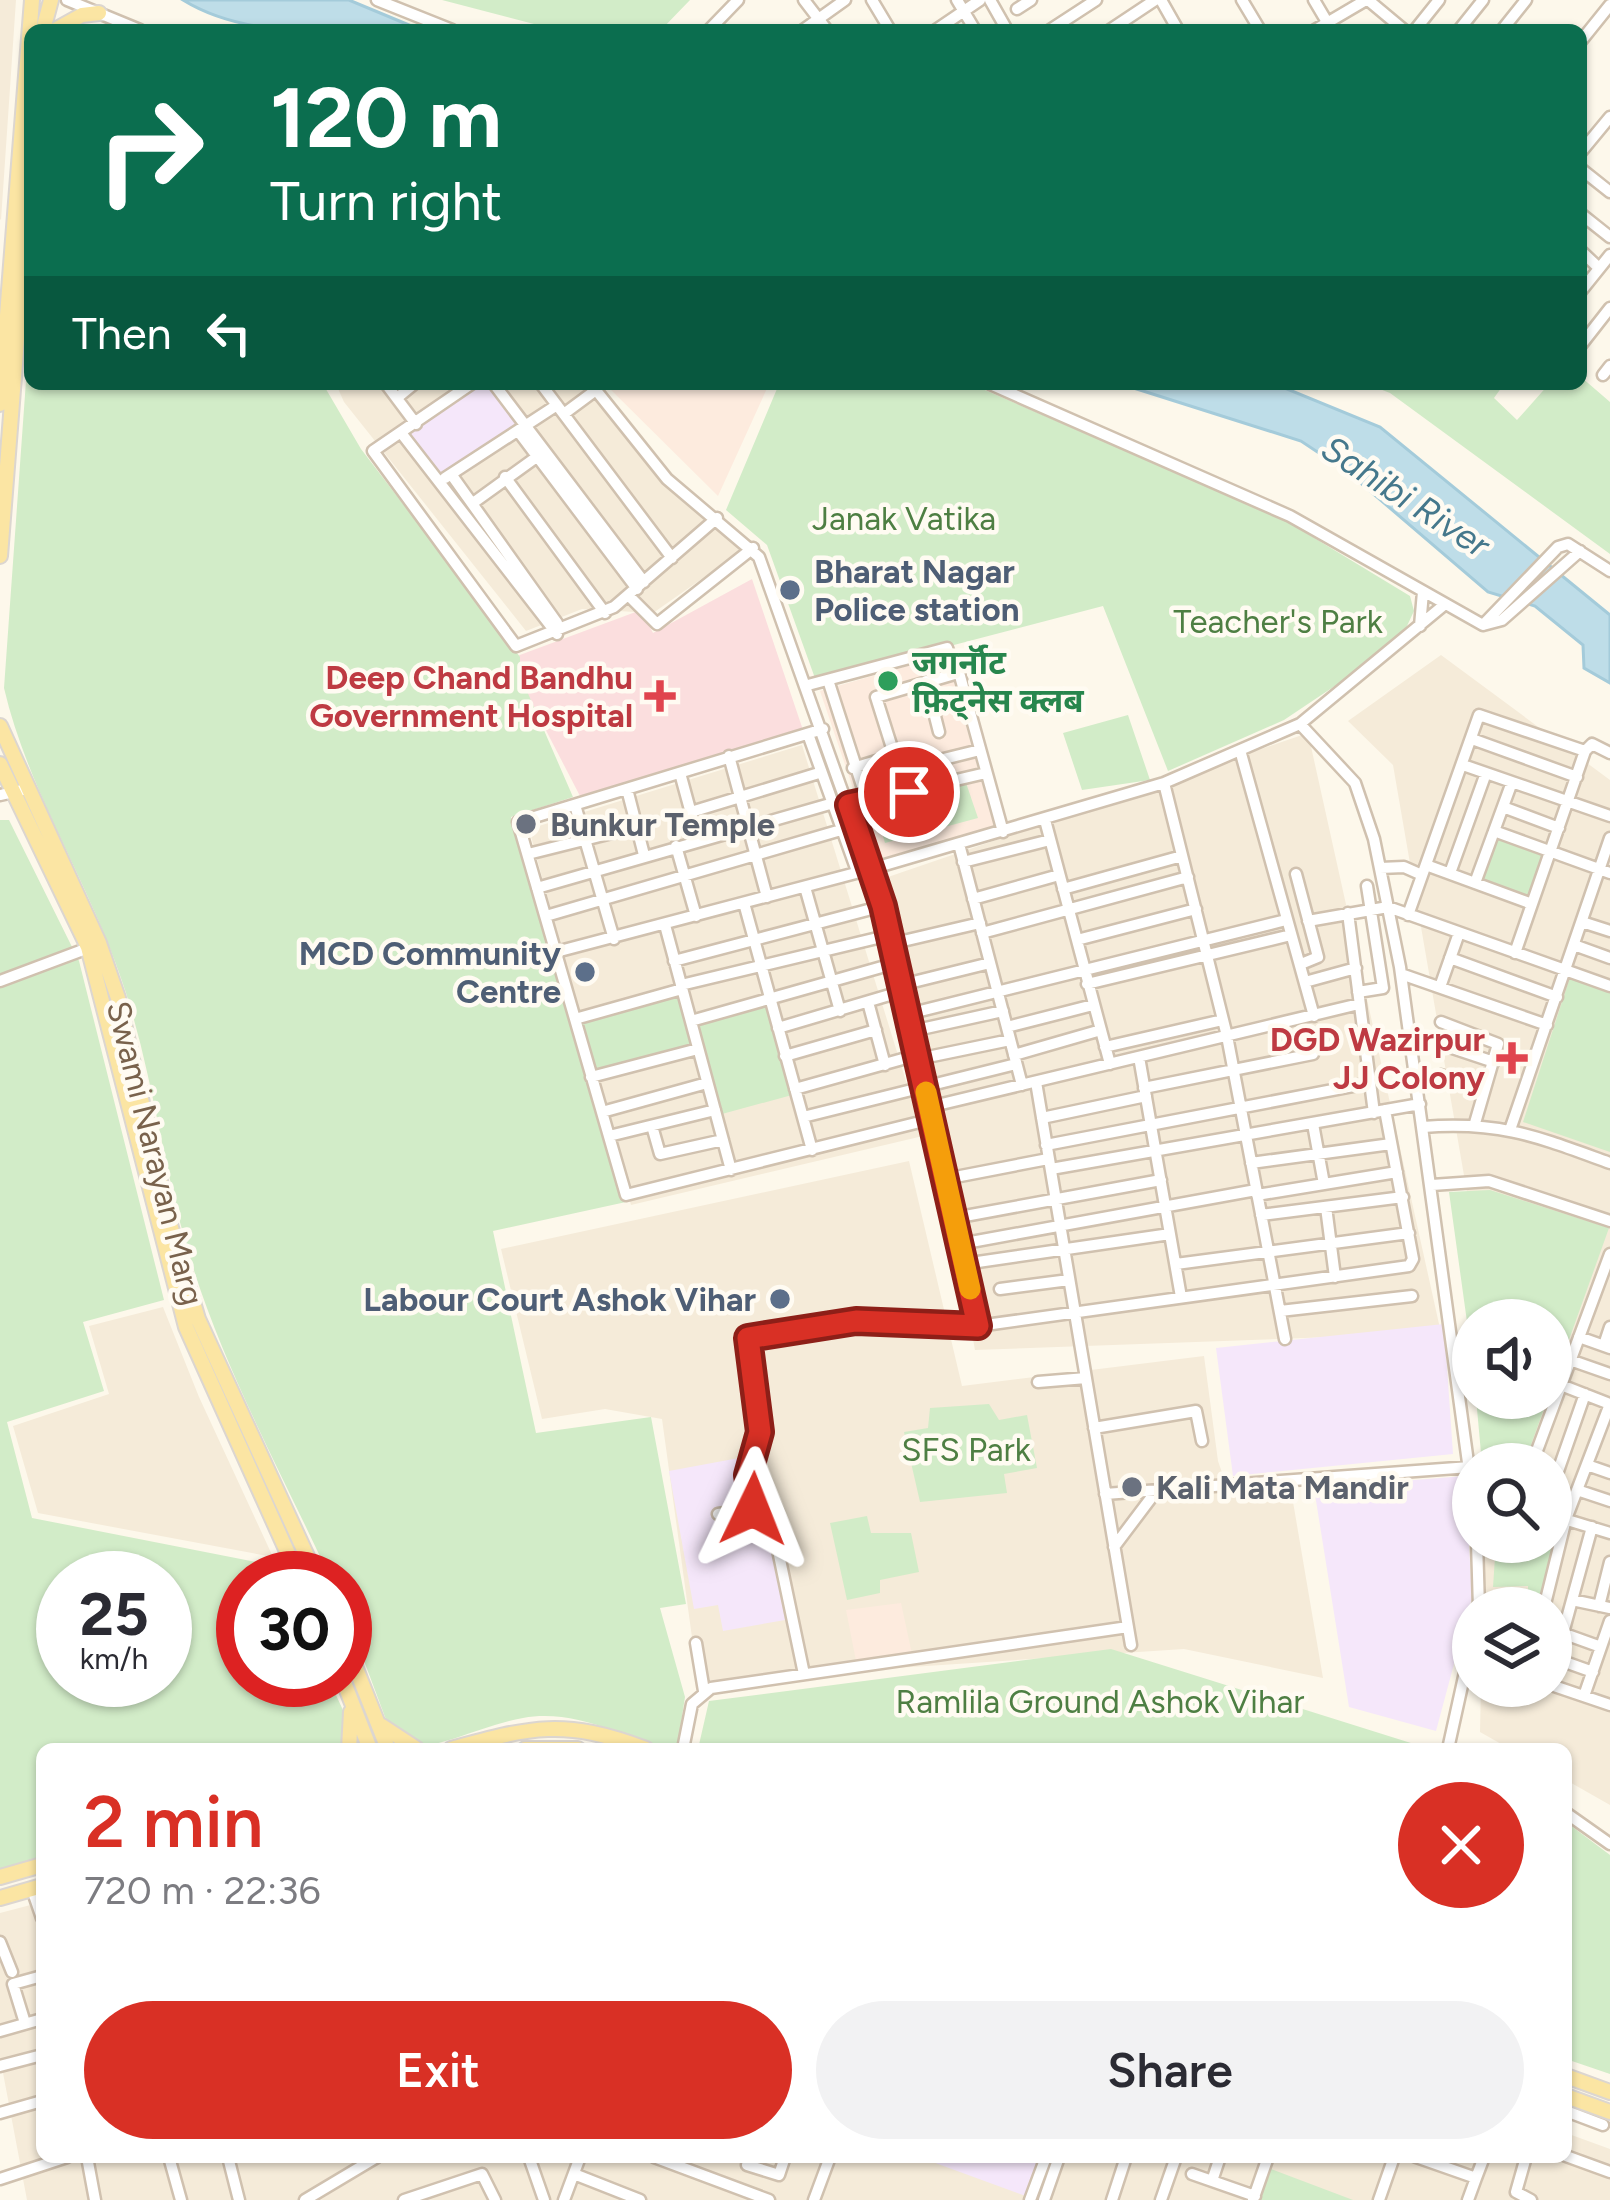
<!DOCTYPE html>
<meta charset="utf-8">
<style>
body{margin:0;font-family:Figtree,"Noto Sans Devanagari",sans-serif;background:#f2f2f3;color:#2b2b33;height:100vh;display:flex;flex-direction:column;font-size:45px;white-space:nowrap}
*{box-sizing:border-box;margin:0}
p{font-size:39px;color:#7c7c81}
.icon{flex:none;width:66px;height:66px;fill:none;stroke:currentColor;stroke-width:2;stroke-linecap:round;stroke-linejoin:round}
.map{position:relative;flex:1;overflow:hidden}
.panel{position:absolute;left:36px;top:1743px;width:1536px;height:420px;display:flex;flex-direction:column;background:#fff;border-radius:18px;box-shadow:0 3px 9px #0004}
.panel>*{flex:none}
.top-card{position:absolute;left:24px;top:24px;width:1563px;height:366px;border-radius:18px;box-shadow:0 3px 9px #0004;background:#0b6e4f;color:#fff;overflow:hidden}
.fabs{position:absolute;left:1452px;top:1299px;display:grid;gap:24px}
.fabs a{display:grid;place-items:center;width:120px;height:120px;border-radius:50%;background:#fff;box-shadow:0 3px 9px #0004;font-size:60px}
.speed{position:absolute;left:36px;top:1551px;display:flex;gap:24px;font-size:60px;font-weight:700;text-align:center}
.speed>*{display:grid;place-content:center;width:156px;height:156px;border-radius:50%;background:#fff;box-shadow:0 3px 9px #0004;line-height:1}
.speed small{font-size:30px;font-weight:400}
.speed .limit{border:18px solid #d22;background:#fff;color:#111}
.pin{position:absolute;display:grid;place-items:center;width:102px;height:102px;color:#fff;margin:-51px;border:6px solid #fff;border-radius:50%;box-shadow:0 3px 12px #0007}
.me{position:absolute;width:132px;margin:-66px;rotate:2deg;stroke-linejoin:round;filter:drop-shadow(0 0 9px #0008)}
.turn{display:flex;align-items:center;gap:42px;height:252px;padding:0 48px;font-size:54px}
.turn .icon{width:156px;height:156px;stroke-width:2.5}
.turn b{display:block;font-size:84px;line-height:102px}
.then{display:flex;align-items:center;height:114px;padding:0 48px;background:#0003;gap:24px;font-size:45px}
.round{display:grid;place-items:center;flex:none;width:126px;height:126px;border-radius:63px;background:#f2f2f3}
.summary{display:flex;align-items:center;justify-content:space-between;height:204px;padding:0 48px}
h1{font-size:72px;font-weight:600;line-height:90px;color:#d93025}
.primary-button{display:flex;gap:24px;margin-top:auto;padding:24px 48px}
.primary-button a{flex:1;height:138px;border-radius:72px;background:#d93025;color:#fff;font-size:48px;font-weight:600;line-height:138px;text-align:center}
.primary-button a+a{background:#f2f2f3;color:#2b2b33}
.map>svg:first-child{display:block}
.residential{fill:#f5ebd9}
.commercial{fill:#fdebde}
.education{fill:#f5e7fa}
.medical{fill:#fbdede}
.green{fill:#d2ecc8;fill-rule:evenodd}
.water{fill:#bedde8;stroke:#a4cbda;stroke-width:3}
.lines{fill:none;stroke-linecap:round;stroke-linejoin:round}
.minor-casing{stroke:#d0c1af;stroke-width:15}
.major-casing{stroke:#dcd6d0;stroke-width:18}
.minor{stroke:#fff;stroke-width:10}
.major{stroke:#fbe5a3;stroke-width:14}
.route-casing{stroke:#8d1f18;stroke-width:30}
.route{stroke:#d93025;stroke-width:21}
.slow{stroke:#f59e0b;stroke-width:21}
.service-dot{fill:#5c6f8a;stroke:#fffbf2;stroke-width:4.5}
.leisure-dot{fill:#2e9e5b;stroke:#fffbf2;stroke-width:4.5}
.health-dot{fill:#e0444e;stroke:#fffbf2;stroke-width:4.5}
.worship-dot{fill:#6b7280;stroke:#fffbf2;stroke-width:4.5}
.labels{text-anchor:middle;stroke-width:9;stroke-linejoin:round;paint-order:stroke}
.park-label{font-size:33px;fill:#4e7f43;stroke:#fffbf2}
.service-label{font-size:33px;font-weight:bold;fill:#4e5e75;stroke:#fffbf2;text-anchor:end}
.leisure-label{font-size:33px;font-weight:bold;fill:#27864d;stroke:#fffbf2;text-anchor:start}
.health-label{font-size:33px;font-weight:bold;fill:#be3a42;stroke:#fffbf2;text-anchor:end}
.worship-label{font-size:33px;font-weight:bold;fill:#5b616d;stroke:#fffbf2;text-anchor:start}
.street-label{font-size:33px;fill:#79624c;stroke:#fffbf2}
.water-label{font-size:36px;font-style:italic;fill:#45788c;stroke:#fffbf2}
</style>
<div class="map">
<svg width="1610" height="2200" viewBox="0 0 1610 2200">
<rect width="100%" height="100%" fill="#fdf8eb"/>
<!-- residential -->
<path class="residential" d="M0 0H16L1 220 0 219Z
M336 384H580L743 550 653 613 582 609 526 631 344 402Z
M1441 655 1610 780V1805L1566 1780V1749H1510L1480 1732 1481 1686H1551V1608H1483L1485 1542H1551V1464H1487L1489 1398H1551V1320H1489L1393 765 1348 721Z
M1308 733 1441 1333 975 1350 888 877Z
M802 745 923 1136 631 1205 529 829Z
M909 1161 962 1386 1204 1356 1218 1461 1230 1496 1291 1490 1323 1678 1184 1649 698 1681 662 1419 605 1409 542 1419 501 1249Z
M163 1307 199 1397 273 1557 38 1513 13 1426 109 1394 89 1326Z
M42 1902V2157H1566V2133L1610 2149V2200H27L0 2057V1913Z"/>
<!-- commercial -->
<path class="commercial" d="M605 384H769L718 496Z
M946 655 995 829 877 859 820 691Z
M901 1603 912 1654 856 1661 846 1610Z"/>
<!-- education -->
<path class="education" d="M478 384H487L517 425 440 480 408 435Z
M1444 1324 1453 1454 1233 1476 1216 1348Z
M755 1455 785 1620 723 1631 718 1605 694 1609 669 1471Z
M1465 1476 1472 1597 1436 1731 1349 1707 1314 1488Z
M919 2157H1045L1031 2198Z"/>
<!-- medical -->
<path class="medical" d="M752 579 804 733 580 796 509 659 641 610 653 633Z"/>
<!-- green -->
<path class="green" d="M442 0H690L661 30H557Z
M30 325V384H323L361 449 520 657V675L573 797 511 817 626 1202 493 1231 536 1433 651 1417 686 1604 660 1608 685 1697 677 1749C625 1740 578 1708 523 1718 479 1726 442 1749 397 1749L345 1610V1578H330C281 1471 221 1364 188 1251 163 1166 153 1077 126 993 93 888 29 795 4 688Z
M1581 377 1610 402V554L1390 393 1367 384H1504L1494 398 1517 420 1549 384H1581Z
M779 384H971L1283 519 1410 596 1414 611 1399 643 1284 720 1168 771 1103 606 816 681 767 545 726 510Z
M1128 715 1150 780 1082 790 1063 733Z
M964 777 978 818 885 843 872 801Z
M0 820H9L79 961 164 1300 83 1322 104 1391 7 1422 32 1518 277 1566 283 1578H243V1680H329L361 1749H42V1858L0 1870ZM63 1578H165V1680H63Z
M1494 835 1547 853 1532 900 1478 882Z
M1570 977 1610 991V1152L1523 1122Z
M679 995 693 1046 594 1069 580 1021Z
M767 1006 792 1095 722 1114 697 1025Z
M1490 1190 1609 1228 1551 1390V1320H1473V1365L1449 1192Z
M1476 1398H1548L1524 1464H1482Z
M989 1404 999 1420 1027 1415 1037 1468 1004 1474 1007 1493 920 1502 904 1432 928 1428 930 1408Z
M867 1516 871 1533H911L919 1572 880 1580V1593L847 1600 830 1523Z
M1551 1521 1558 1524 1539 1608H1528V1586L1493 1587 1496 1542H1551Z
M1111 1649 1430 1749H698L709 1701Z
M1566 1822 1610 1855V2074L1566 2059Z
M1271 2169 1353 2200H1260Z"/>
<!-- water -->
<path class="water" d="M183 0H349L421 30C345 30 251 42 183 0Z
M1121 384H1275L1380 427 1610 615V683L1584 668 1583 645 1535 606 1488 592 1349 473 1301 441Z"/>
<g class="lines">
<defs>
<path id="minor" d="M67 0 140 30
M377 0 452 30
M804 0 827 30
M872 0 890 30
M957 0 975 30
M990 0 1007 30
M1161 0 1178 30
M1242 0 1260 30
M1314 0 1327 22
M1368 0 1404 30
M1017 9 1031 0
M709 30 738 0
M803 30 845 0
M936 30 980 0
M1050 30 1096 0
M1110 30 1155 0
M1315 30 1366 0
M1415 30 1439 0
M1459 30 1483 0
M1502 30 1526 0
M1581 41 1610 5
M1581 152 1610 117
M1581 169 1610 192
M1581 214 1610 237
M1581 251 1599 268
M1581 291 1610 255
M1581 345 1610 308
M1603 375 1610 366
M386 384 416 424
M471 384 373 451 516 646 614 607 717 518
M494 384 644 582
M541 384 672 558
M591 384 667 479 759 557 883 906 978 1326
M990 384 1290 516 1483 625 1502 620 1580 551
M397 398 414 384
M565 413 596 390
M518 431 637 589
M402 434 557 634
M451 474 557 623
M505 477 605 613
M445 478 557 405
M473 503 538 456
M629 596 657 624 753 548
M1483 625 1558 547 1568 544 1610 571
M1420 626 1423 592
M828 680 866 798
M926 681 939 732
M808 685 947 648 956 673
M1300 724 1355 783 1374 839 1400 967 1473 1499
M823 729 518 822 626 1195 932 1119
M808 734 857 871
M1472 739 1577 777
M980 750 899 770 876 697 958 673 960 676 1003 832
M1240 750 1314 1016
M1585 751 1592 744 1610 753
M729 756 767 897
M1463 765 1610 816
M853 768 893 756
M680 773 698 839
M1164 783 1227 1036 1285 1339
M627 789 644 855
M0 795 27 789
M575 805 614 939
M849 805 986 773
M1503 807 1559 828
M691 812 819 773
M1045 820 1110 1064
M1494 831 1610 873
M959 844 1022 1085
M676 846 696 916
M528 854 636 827
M963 862 1050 840
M1426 865 1532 904
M1380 868 1404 867 1422 875
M1450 873 1486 773
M1296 874 1318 957 1301 964
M1475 883 1512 782
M805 887 840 1011
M537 888 830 804
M1063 889 1182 856
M973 899 1059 875
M744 903 812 1150
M1348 913 1374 1113
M1408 915 1479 715 1585 751 1515 953
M546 916 841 830
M1308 921 1388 907 1610 986
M1582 922 1610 931
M665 925 731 1170
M982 933 1188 877
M1077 940 1196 909
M903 941 980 923
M1574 945 1610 958
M556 952 871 869 1164 783 1300 724 1444 605
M1450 958 1557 997
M674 961 883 906
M1401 974 1547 1025
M0 981 91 947
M1305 982 1356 968
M1087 984 1291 935
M681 985 890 935
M901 985 990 963
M1440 987 1459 933
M1358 992 1383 988 1367 886
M868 1002 885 1065
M908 1014 1286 920
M575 1019 682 989
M691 1021 896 963
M1441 1022 1498 1044 1475 1123
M1007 1027 1093 1005
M778 1028 903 991
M912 1031 1003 1011
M1443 1045 1494 1062
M1105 1047 1223 1020
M1014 1055 1101 1030
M785 1056 876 1030
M1139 1057 1181 1297
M918 1059 1010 1040
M1441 1075 1484 1090
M591 1077 698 1049
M1036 1082 1131 1645
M1144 1088 1313 1054
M795 1089 917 1055
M929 1107 1359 1004
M602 1112 707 1083
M803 1117 1016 1064
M1042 1118 1146 1096
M1313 1124 1324 1184
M652 1126 660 1154 723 1140
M1423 1127C1502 1121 1538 1137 1610 1163
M1511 1127 1610 838
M609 1136 715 1110
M1046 1145 1369 1083
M1251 1163 1391 1144
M1051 1169 1420 1104
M945 1179 1048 1159
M1432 1185 1489 1181 1610 1221
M1257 1195 1397 1172
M1326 1207 1335 1277
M1261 1215 1403 1197
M954 1218 1161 1180
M960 1244 1256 1190
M964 1264 1170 1234
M1176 1264 1409 1233
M1000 1289 1069 1280
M1280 1311 1412 1296
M1579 1337 1610 1348
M1604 1345 1610 1327
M1570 1360 1610 1374
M1038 1382 1086 1378
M1561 1385 1610 1404
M1094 1428 1196 1411 1202 1441
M1532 1464 1610 1254
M1587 1465 1610 1473
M1577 1490 1610 1501
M1551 1491 1585 1394
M766 1493 804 1674
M1105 1494 1470 1467
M718 1514 753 1509 748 1475 761 1432 748 1338 856 1321 978 1326 1409 1266 1413 1259 1385 1110
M1551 1515 1610 1533
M1477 1542 1479 1608
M1114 1547 1157 1490
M1572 1600 1610 1608
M1599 1606 1610 1562
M1544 1608 1566 1519 1610 1404
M1551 1629 1601 1647
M1563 1633 1592 1527
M696 1643 704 1691
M1551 1657 1593 1672
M1551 1685 1610 1705
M1584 1696 1610 1621
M683 1749 692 1704 711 1688 1128 1627
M1448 1749 1473 1636
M1566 1813 1610 1844
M32 1889 42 1918
M0 1942 12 1972
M25 2023 13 1984 42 1976
M0 2031 42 2019
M0 2066 42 2055
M1566 2111 1603 2125
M0 2113 42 2101
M1566 2156 1610 2172
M87 2157 95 2200
M169 2157 181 2200
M228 2157 239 2200
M529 2157 544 2200
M654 2157 769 2200
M1416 2157 1476 2178 1484 2157
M1526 2157 1516 2192 1531 2200
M747 2165 779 2175 785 2157
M574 2174 640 2200
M1192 2174 1255 2196
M0 2179 67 2157
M1212 2181 1220 2157
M305 2200 377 2157
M404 2200 482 2174 495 2200
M564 2200 580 2157
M814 2200 830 2157
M1030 2200 1046 2157
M1044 2200 1059 2157
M1112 2200 1126 2157
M1161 2200 1176 2157
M1253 2200 1268 2157
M1379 2200 1394 2157
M1468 2200 1476 2178"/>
<path id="major" d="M43 30 51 0
M55 30 82 15 99 13
M0 404 32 0
M0 556 30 172
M0 726 99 943 118 998 169 1221 198 1319 317 1578
M0 764 88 947 186 1327 299 1578
M345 1641 388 1749
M343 1680 370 1749
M382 1726 417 1749
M349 1749 351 1712
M451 1749C531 1727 564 1718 646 1749
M525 1749H578
M0 1877 42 1865
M0 1898 42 1886
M1566 2076 1610 2092
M1566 2096 1610 2112"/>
</defs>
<!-- minor casing -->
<use href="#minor" class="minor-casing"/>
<!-- major casing -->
<use href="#major" class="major-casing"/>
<!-- minor -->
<use href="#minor" class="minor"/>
<!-- major -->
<use href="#major" class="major"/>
</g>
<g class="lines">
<defs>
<path id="route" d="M753 1509 748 1475 760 1432 748 1338 856 1321 978 1326 883 906 849 805 909 792"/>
</defs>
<!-- route casing -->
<use href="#route" class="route-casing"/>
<!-- route -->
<use href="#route" class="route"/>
<!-- slow -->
<path class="slow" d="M926 1092 970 1289"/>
</g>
<!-- markers -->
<g class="service-dot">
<circle cx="790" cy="590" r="12"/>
<circle cx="585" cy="972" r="12"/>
<circle cx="780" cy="1299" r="12"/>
</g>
<circle class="leisure-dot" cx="888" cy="681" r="12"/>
<g class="health-dot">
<path d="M654 678h12v12h12v12h-12v12h-12v-12h-12v-12h12z"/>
<path d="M1506 1040h12v12h12v12h-12v12h-12v-12h-12v-12h12z"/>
</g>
<g class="worship-dot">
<circle cx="526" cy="824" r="12"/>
<circle cx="1132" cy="1487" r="12"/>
</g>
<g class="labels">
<!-- park labels -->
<g class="park-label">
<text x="904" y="530">Janak Vatika</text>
<text x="1278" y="633">Teacher's Park</text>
<text x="966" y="1461">SFS Park</text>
<text x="1100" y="1713">Ramlila Ground Ashok Vihar</text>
</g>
<!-- service labels -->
<g class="service-label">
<text x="814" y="583" text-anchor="start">Bharat Nagar<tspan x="814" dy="38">Police station</tspan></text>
<text x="561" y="965">MCD Community<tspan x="561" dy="38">Centre</tspan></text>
<text x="756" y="1311">Labour Court Ashok Vihar</text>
</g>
<!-- leisure labels -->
<g class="leisure-label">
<text x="912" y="674">जगर्नॉट<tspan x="912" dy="38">फ़िट्नेस क्लब</tspan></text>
</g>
<!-- health labels -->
<g class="health-label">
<text x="633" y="689">Deep Chand Bandhu<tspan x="633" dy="38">Government Hospital</tspan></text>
<text x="1485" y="1051">DGD Wazirpur<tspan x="1485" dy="38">JJ Colony</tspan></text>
</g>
<!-- worship labels -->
<g class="worship-label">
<text x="550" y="836">Bunkur Temple</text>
<text x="1156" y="1499">Kali Mata Mandir</text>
</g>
<!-- street labels -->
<g class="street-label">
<text transform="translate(156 1153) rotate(76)" y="12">Swami Narayan Marg</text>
</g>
<!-- water labels -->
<g class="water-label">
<text transform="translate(1406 496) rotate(33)" y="13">Sahibi River</text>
</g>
</g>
</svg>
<div class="fabs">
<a><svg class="icon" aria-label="sound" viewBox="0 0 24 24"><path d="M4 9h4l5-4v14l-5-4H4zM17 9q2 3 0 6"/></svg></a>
<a><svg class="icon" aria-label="search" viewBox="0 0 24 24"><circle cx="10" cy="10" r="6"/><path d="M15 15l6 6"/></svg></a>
<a><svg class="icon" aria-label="layers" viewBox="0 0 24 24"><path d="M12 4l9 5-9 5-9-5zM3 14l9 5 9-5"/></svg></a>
</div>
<div class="speed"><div>25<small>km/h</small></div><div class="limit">30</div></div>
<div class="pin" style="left:909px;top:792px;background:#d93025"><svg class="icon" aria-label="arrive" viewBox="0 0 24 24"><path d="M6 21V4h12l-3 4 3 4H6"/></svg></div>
<svg class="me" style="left:753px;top:1509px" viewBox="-20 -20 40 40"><path d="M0-17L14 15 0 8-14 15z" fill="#d93025" stroke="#fff" stroke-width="4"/></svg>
<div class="top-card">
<div class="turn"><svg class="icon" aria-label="right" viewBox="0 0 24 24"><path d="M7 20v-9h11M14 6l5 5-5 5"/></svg><div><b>120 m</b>Turn right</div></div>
<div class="then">Then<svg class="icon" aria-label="left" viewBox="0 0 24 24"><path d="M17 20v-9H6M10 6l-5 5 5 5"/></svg></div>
</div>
<section class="panel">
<div class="summary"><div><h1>2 min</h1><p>720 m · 22:36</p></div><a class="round" style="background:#d93025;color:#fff"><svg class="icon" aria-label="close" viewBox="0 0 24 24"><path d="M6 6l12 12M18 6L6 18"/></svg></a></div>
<div class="primary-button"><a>Exit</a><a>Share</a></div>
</section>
</div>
